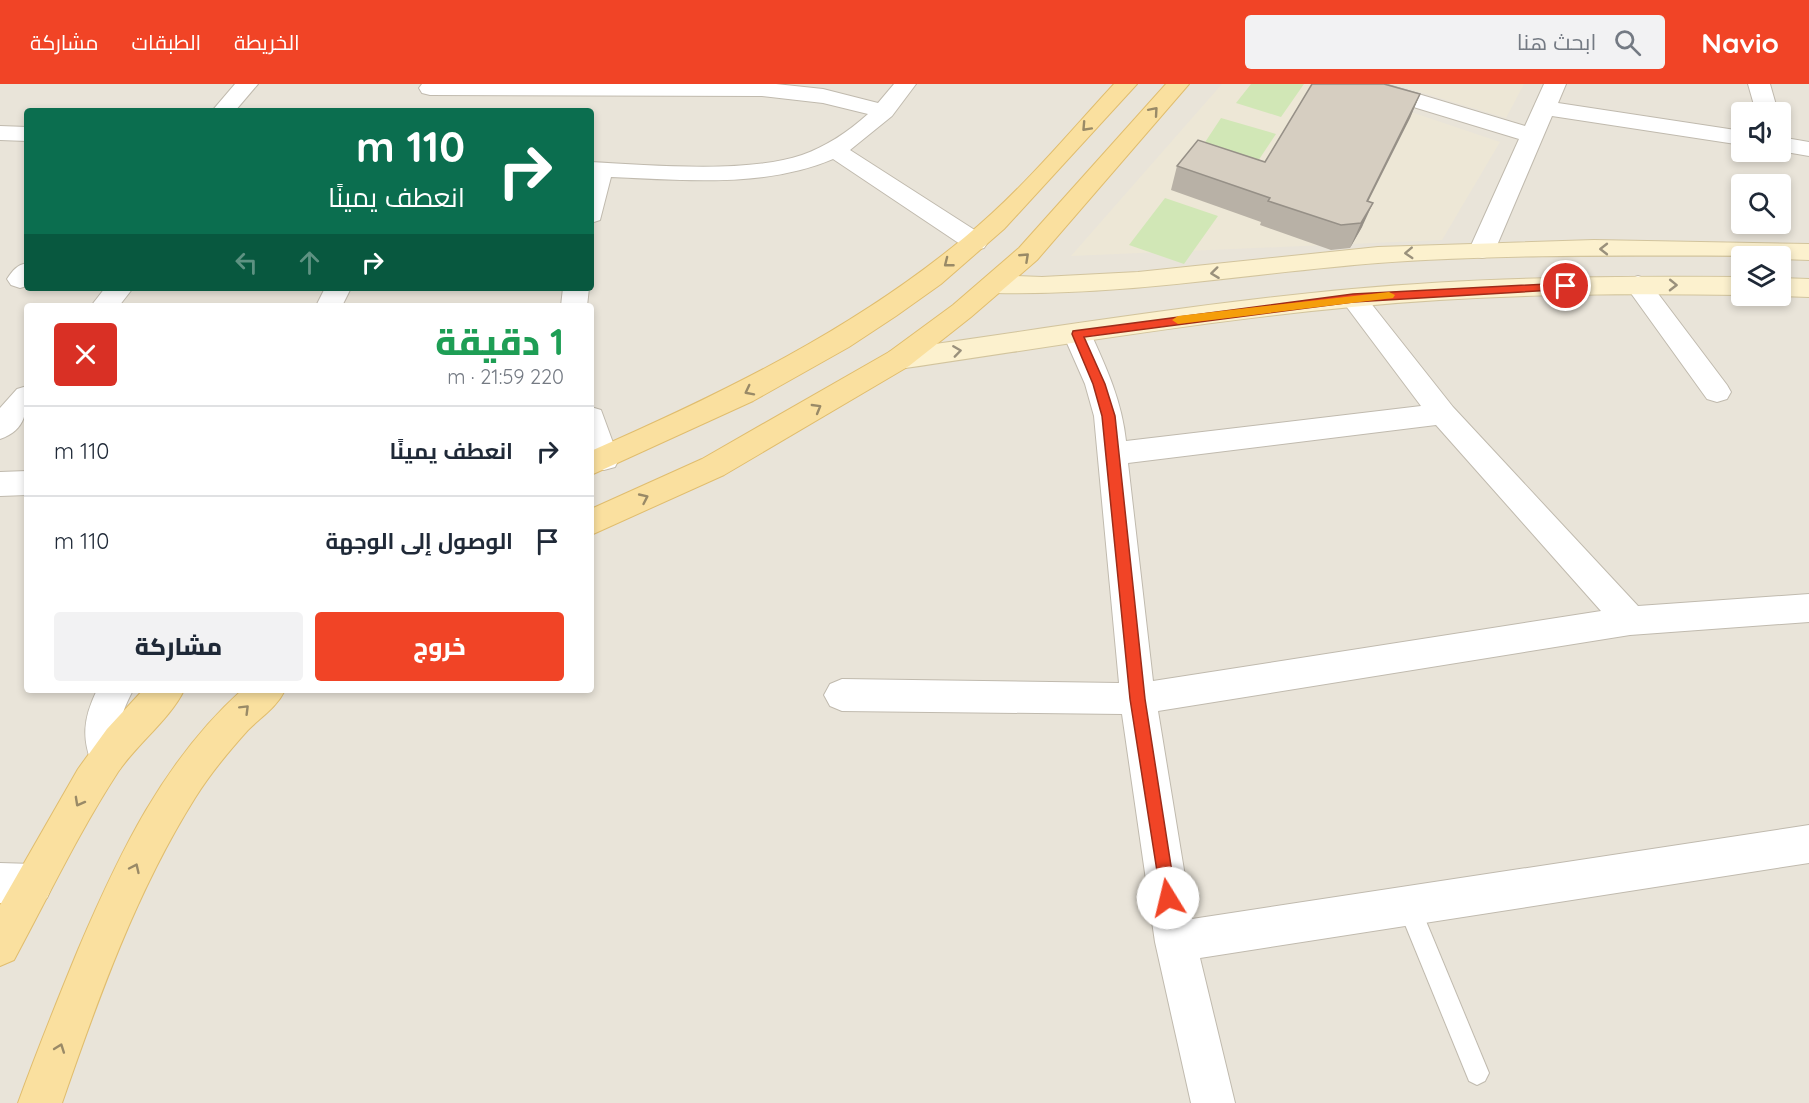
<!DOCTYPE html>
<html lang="ar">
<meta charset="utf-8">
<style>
body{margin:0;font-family:Quicksand,Cairo,sans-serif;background:#f2f2f3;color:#1f2937;direction:rtl;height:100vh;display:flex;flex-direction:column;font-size:22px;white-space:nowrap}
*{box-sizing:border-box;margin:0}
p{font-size:20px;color:#747a83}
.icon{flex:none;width:33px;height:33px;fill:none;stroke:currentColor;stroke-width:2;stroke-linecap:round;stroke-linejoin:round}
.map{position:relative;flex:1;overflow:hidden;direction:ltr}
.sheet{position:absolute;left:24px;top:219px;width:570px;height:390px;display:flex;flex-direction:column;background:#fff;border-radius:6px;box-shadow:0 3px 9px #0003;direction:rtl}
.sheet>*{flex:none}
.hud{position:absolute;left:24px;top:24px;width:570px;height:183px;border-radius:6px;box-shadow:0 3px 9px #0003;direction:rtl;background:#0b6e4f;color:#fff;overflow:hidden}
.buttons{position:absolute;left:1731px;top:18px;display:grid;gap:12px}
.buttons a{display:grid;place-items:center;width:60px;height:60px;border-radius:6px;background:#fff;box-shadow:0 3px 9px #0003;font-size:30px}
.pin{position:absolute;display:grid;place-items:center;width:51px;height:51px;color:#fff;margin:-26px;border:3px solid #fff;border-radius:50%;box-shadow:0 2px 6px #0007}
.me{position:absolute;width:66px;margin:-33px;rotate:351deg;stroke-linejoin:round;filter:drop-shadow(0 0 4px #0008)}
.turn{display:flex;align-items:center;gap:21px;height:126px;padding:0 30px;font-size:27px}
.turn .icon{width:78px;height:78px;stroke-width:2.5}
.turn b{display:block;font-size:42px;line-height:51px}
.lanes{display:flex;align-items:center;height:57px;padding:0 30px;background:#0003;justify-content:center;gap:30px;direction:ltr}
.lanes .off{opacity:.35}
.round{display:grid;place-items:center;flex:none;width:63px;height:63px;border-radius:6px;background:#f2f2f3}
.summary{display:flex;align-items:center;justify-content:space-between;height:102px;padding:0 30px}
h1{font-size:36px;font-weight:800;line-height:45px;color:#1e9e55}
.button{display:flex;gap:12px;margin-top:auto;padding:12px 30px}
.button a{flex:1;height:69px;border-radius:6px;background:#f14426;color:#fff;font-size:24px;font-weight:800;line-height:69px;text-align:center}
.button a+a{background:#f2f2f3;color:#1f2937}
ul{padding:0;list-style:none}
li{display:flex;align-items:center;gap:18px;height:90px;padding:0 30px;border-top:2px solid #e0e1e3}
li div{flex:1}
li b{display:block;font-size:22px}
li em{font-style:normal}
header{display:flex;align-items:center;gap:36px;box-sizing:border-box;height:84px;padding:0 30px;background:#f14426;color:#fff}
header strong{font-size:28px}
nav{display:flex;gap:33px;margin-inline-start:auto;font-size:21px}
.search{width:420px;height:54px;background:#f2f2f3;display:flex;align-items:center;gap:15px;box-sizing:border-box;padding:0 21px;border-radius:6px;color:#747a83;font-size:22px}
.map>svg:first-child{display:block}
.residential{fill:#e9e4d9;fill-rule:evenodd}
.education{fill:#ede7d6}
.green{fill:#d1e7b6}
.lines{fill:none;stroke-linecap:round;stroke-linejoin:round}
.lane-casing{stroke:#c0baae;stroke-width:2}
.street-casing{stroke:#c0baae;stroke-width:2}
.secondary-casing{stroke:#d2c49d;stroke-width:2}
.primary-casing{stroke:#e0bd6e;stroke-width:2}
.lane{fill:#fff;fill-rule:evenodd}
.street{fill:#fff;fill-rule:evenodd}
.secondary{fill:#fcf1ce;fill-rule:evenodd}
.primary{fill:#fae09f;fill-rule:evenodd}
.wall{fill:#b8b1a6}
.shaded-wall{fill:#969087}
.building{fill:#d6cec1;stroke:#969087;stroke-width:1.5}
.oneway{stroke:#998a67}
.oneway2{stroke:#9a917c}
.route{fill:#f14426;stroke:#9d2c19;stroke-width:1.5}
.slow{fill:#f59e0b}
</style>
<header>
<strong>Navio</strong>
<div class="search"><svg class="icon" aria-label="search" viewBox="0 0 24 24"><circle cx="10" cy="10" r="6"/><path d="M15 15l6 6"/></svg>ابحث هنا</div>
<nav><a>الخريطة</a><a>الطبقات</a><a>مشاركة</a></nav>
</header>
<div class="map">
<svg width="1809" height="1019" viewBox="0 0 1809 1019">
<rect width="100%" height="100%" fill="#f5f2eb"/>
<!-- residential -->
<path class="residential" d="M0 0H1809V1019H0ZM27 27H591V204H27ZM1742 28H1780V68H1742ZM1742 100H1780V140H1742ZM1742 172H1780V212H1742ZM27 222H591V606H27Z"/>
<!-- education -->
<path class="education" d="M1222 0H1328L1500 58 1442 156 1071 172Z
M1393 0H1524L1506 34Z"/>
<!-- green -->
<path class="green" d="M1251 0H1304L1281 33 1236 19Z
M1221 34 1276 50 1248 92 1194 75Z
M1165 114 1218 132 1184 180 1129 161Z"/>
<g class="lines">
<defs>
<path id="lane" d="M1408 810 1416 813 1489 989 1485 997 1477 1001 1469 997 1397 821 1400 813Z"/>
<path id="street" d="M235 0H258L235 27H212Z
M422 0H776L823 5 878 19 894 0H916L892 32 850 66 984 152 988 158 984 164 975 166 966 164 833 75C765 104 684 96 611 93L600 136 591 139V78C651 81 746 90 802 71 827 62 848 48 868 30L823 19 762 12 430 11 422 9 419 4Z
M1351 0H1385L1525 42 1544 0H1566L1558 19 1742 47V61L1552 32 1495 166 1491 172 1482 174 1473 172 1469 166 1519 55 1354 5Z
M1748 0H1770L1778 28H1756Z
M0 42 27 43V57L0 56Z
M1780 53 1809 58V72L1780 67Z
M27 179V202L20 204 11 201 7 195C13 186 17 181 27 179Z
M1638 192 1647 195 1727 301 1731 308 1727 315 1717 318 1707 315 1625 201 1629 195Z
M105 204H133L119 222H91Z
M325 204H351L342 222H316Z
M563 204H589L587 222H561Z
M1353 205 1362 208 1453 323 1638 522 1809 510V538L1630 551 1158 627 1192 835 1809 741V779L1200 874 1235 1019H1191L1155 858 1122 630 842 627 830 622 824 611 830 600 842 595 1119 599 1094 332 1085 300 1063 250 1067 243 1077 241 1087 243 1091 250C1107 285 1122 318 1126 357L1421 322 1340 214 1344 208ZM1436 341 1601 527 1153 597 1128 379Z
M27 302C27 326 27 346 0 355V324L17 305Z
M591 323 601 326 619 375 615 383 604 386 593 383 591 379Z
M27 387V411L0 412V388Z
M97 606H133C126 620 120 632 120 648 120 663 126 670 120 685L107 690 94 685C81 655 83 635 97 606Z
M0 779 33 780 47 786 53 800 47 814 33 820 0 819Z"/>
<path id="secondary" d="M1594 156 1809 160V176L1780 175V172C1649 172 1512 169 1378 179 1250 189 1124 212 994 209L985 206 981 200 985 194 994 191 1042 193 1138 188 1378 163Z
M1742 193V211C1612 209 1482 210 1352 223 1201 237 1050 263 899 285L889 282 885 275 889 268 899 265C1050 244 1201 219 1352 205 1482 193 1612 192 1742 193Z
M1780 194 1809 195V213L1780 212Z"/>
<path id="primary" d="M1114 0H1137L1004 145 941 200 896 232 849 263 753 317 591 391V367C723 309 853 246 965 153 1020 108 1066 52 1114 0Z
M1166 0H1189L1037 176 971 233 909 282 724 391 591 451V425L702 375 889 268 953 221 1019 164Z
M143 606H184C171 634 137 660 118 688 79 748 48 813 14 876L0 882V821L78 685 107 645Z
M242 606H285C277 623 261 633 248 646 229 667 210 690 195 714 136 808 98 915 62 1019H18C37 967 57 917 78 866 119 770 163 677 242 606Z"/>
</defs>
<!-- lane casing -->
<use href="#lane" class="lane-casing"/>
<!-- street casing -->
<use href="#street" class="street-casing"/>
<!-- secondary casing -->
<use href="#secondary" class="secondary-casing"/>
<!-- primary casing -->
<use href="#primary" class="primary-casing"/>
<!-- lane -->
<use href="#lane" class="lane"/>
<!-- street -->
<use href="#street" class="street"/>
<!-- secondary -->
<use href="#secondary" class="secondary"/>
<!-- primary -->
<use href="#primary" class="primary"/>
</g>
<!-- wall -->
<path class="wall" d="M1420 10 1410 34 1368 118 1362 143 1350 164 1331 166 1260 141 1261 138 1171 106 1177 82 1265 78Z"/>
<!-- shaded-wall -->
<path class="shaded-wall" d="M1420 10 1410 34 1356 141 1367 117Z
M1373 119 1362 143 1350 164 1361 139Z"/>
<!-- building -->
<path class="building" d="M1312 0H1384L1420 10 1367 117 1373 119 1361 139 1341 141 1268 117 1270 114 1177 82 1198 56 1265 78Z"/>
<!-- one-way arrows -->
<defs><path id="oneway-chevron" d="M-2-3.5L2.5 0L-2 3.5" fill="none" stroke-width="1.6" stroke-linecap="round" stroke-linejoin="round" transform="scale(1.5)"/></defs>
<g class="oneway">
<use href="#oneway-chevron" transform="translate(1154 27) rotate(-49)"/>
<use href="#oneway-chevron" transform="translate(1086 43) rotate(133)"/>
<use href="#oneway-chevron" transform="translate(1025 173) rotate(-43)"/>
<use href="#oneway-chevron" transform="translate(948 179) rotate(142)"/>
<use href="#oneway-chevron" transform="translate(749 307) rotate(153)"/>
<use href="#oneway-chevron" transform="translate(817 324) rotate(-30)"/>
<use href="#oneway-chevron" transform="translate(644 414) rotate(-25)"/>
<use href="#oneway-chevron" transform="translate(245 625) rotate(-45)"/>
<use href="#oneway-chevron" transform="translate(79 718) rotate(119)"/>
<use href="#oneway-chevron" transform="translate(135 784) rotate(-65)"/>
<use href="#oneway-chevron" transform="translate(60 964) rotate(-70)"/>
</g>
<g class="oneway2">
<use href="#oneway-chevron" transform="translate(1604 165) rotate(180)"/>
<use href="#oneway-chevron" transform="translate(1409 169) rotate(177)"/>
<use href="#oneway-chevron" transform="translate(1215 189) rotate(173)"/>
<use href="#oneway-chevron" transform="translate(1673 201) rotate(1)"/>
<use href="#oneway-chevron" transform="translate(957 267) rotate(-8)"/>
</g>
<!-- route -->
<path class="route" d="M1566 199 1572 202 1570 205 1353 218 1084 253 1105 300 1115 332 1145 615 1176 814 1174 819 1168 822 1162 819 1130 615 1102 332 1093 300 1072 250 1073 247 1353 210Z"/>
<!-- slow -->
<path class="slow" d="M1389 208 1395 211 1393 214 1178 240 1172 236 1178 232Z"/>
</svg>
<div class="buttons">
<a><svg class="icon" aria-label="sound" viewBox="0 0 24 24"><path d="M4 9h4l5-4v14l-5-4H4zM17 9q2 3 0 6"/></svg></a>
<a><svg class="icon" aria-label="search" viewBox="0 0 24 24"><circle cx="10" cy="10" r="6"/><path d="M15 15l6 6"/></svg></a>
<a><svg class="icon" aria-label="layers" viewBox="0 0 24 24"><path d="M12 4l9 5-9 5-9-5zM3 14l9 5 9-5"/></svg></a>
</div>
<div class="pin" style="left:1566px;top:202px;background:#d93025"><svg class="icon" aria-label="arrive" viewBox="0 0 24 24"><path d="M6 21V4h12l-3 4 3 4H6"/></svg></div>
<svg class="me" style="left:1168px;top:814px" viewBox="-20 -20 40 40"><circle r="19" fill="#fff"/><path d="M0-13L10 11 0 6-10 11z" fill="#f14426"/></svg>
<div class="hud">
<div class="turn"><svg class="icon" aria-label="right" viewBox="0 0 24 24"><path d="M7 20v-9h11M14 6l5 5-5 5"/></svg><div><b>110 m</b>انعطف يمينًا</div></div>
<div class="lanes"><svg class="icon off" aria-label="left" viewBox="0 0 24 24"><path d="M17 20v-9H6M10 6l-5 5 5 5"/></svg><svg class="icon off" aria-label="ahead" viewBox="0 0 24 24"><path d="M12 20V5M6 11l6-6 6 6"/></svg><svg class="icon" aria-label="right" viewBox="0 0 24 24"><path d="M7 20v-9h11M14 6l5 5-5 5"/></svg></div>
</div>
<section class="sheet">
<div class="summary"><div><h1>1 دقيقة</h1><p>220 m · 21:59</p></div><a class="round" style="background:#d93025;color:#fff"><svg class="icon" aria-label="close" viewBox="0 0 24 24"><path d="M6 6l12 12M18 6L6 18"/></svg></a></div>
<ul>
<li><svg class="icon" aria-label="right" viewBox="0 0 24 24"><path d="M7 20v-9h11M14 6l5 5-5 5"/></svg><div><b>انعطف يمينًا</b></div><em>110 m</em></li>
<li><svg class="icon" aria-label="arrive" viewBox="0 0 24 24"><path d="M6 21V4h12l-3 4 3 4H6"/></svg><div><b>الوصول إلى الوجهة</b></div><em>110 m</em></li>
</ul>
<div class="button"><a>خروج</a><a>مشاركة</a></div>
</section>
</div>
